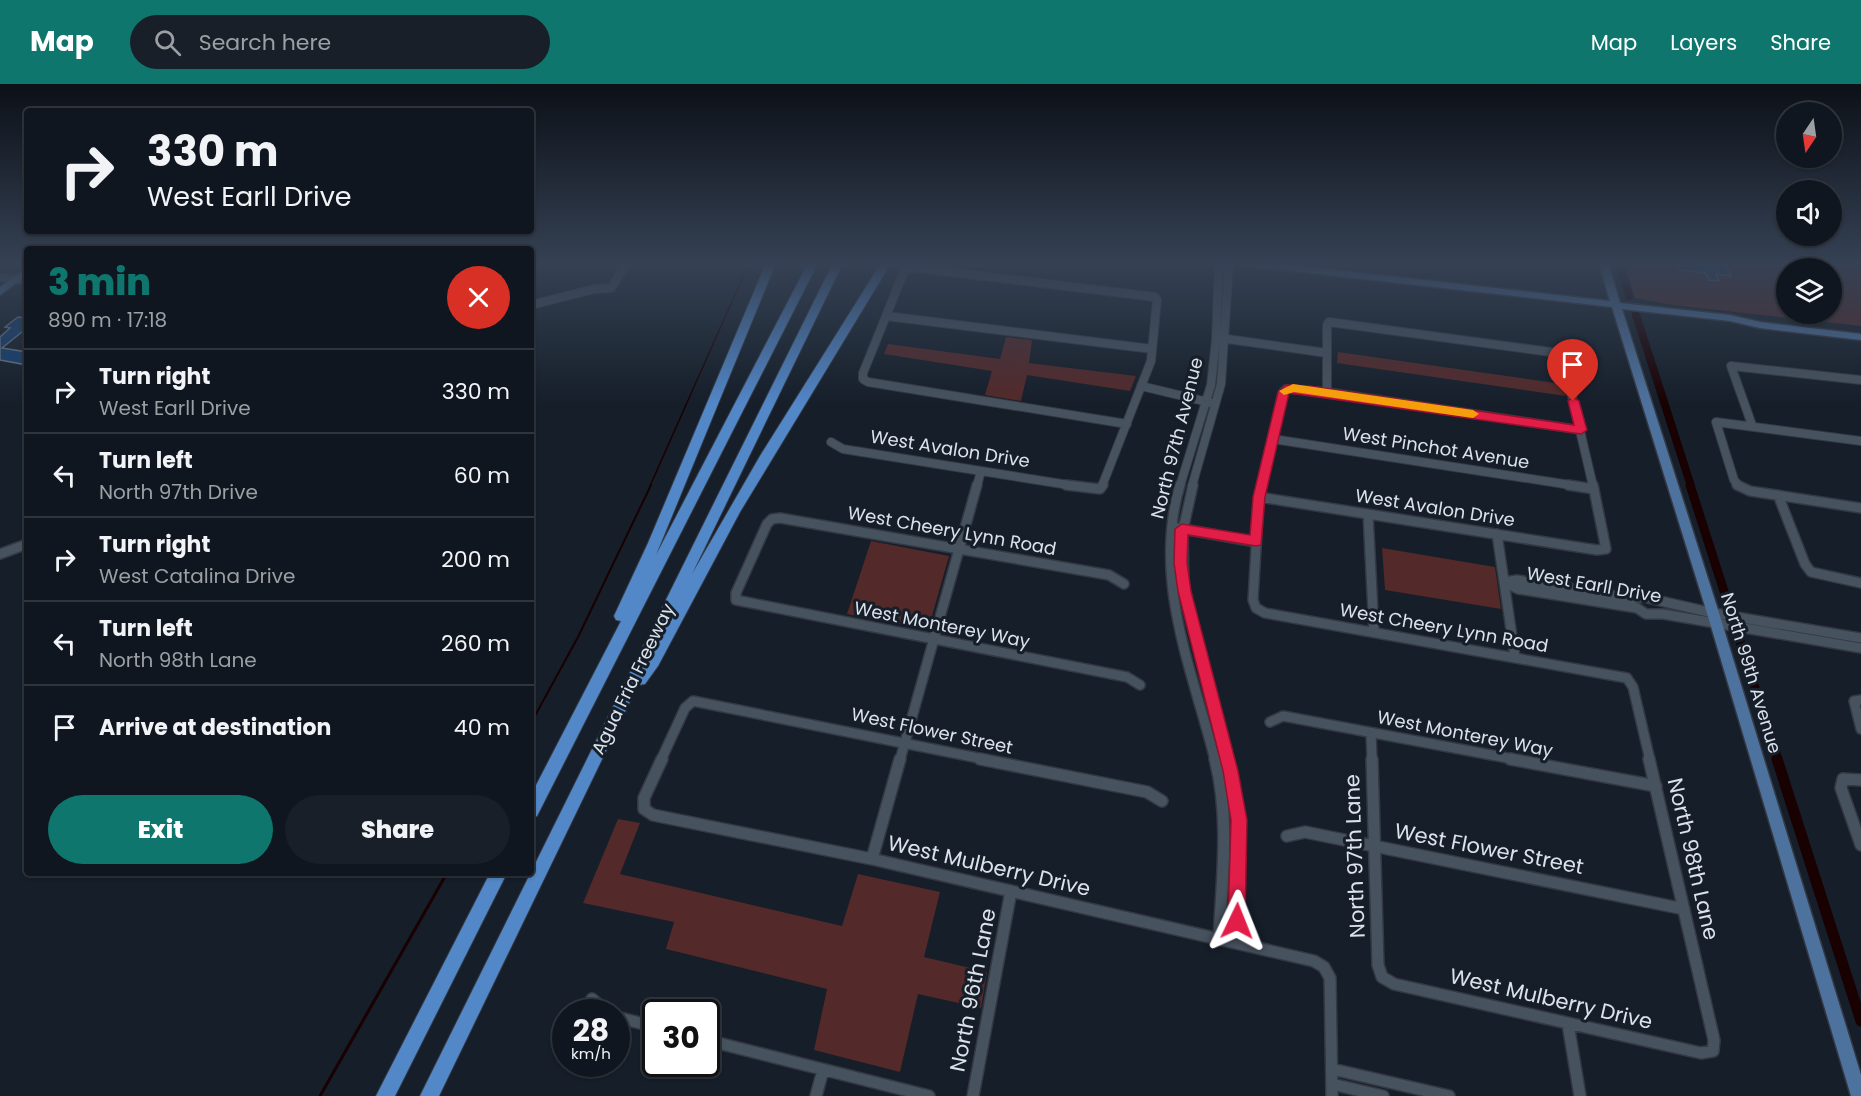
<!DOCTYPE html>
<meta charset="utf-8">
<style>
body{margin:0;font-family:Poppins,sans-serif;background:#191f28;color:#f1f3f6;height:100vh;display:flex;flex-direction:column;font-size:22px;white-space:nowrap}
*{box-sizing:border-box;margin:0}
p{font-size:20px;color:#9c9fa4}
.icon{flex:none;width:33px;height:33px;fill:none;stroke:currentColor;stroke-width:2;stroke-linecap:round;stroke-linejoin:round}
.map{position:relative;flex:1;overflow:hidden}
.details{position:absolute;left:24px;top:162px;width:510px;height:630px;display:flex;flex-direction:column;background:#10161f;border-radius:6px;box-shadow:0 2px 4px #0004,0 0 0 2px #30353d}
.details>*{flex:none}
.top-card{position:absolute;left:24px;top:24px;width:510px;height:126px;border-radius:6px;box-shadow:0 2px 4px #0004,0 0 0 2px #30353d;background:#10161f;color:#f1f3f6;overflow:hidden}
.needle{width:39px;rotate:193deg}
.fabs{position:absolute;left:1776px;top:18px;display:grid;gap:12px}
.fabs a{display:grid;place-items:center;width:66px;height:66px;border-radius:50%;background:#10161f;box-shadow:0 2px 4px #0004,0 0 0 2px #30353d;font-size:30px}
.speed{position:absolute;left:552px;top:915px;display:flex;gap:12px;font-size:30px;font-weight:700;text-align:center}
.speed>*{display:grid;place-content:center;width:78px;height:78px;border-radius:50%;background:#10161f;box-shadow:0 2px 4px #0004,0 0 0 2px #30353d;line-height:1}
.speed small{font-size:15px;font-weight:400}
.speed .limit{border:3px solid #111;border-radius:9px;background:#fff;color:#111}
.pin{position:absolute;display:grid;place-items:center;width:51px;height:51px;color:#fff;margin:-62px -26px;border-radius:50% 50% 50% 0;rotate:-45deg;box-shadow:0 0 6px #0007}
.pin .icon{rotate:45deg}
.me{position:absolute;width:66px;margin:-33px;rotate:2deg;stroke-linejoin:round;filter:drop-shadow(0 0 4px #0008)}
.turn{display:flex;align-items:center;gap:21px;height:126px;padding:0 24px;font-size:27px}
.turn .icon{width:78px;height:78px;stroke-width:2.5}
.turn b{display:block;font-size:42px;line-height:51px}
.round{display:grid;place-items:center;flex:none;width:63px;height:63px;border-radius:32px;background:#191f28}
.head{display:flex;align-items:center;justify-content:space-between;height:102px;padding:0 24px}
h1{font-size:36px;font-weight:800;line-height:45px;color:#0f766e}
.cta{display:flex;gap:12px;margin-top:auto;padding:12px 24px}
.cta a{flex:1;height:69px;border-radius:36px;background:#0f766e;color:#fff;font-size:24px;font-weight:800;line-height:69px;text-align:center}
.cta a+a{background:#191f28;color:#f1f3f6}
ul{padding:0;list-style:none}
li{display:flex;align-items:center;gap:18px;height:84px;padding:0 24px;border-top:2px solid #30353d}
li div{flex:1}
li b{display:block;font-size:22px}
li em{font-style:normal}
header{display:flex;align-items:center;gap:36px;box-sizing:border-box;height:84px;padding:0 30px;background:#0f766e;color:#fff}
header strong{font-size:28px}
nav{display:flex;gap:33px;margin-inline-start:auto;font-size:21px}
.search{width:420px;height:54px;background:#191f28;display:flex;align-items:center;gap:15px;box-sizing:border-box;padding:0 21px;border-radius:33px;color:#9c9fa4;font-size:22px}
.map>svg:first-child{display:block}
.green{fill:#532929;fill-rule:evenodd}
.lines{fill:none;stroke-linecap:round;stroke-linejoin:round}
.stream-far2{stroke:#190001;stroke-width:1.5}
.stream-far1{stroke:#190001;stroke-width:2}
.stream{stroke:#190001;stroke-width:3}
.canal-far2{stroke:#190001;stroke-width:8}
.canal-far1{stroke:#190001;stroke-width:9}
.canal{stroke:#190001;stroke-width:11}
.building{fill:#133f71;stroke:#6b7685;stroke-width:1.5}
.minor-far2-casing{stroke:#333842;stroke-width:10}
.minor-far1-casing{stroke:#333842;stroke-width:12}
.minor-casing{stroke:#333842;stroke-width:14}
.major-casing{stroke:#333842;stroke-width:3}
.highway-casing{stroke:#333842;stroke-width:2}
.minor-far2{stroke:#47525f;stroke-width:8}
.minor-far1{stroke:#47525f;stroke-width:9}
.minor{stroke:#47525f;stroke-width:11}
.major{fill:#4e729e;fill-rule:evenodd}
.highway{fill:#5287c8;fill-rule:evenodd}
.route{fill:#e11d48;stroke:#92132f;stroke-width:1.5}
.slow{fill:#f59e0b}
.labels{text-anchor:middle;stroke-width:6;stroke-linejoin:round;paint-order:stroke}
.street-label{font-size:18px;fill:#dbe2ea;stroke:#151e29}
.near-street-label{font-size:21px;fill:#dbe2ea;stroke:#151e29}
</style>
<header>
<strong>Map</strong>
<div class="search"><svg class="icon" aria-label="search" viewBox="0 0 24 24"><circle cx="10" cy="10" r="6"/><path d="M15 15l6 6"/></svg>Search here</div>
<nav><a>Map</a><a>Layers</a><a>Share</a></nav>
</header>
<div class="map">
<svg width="1861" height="1012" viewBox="0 0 1861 1012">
<rect width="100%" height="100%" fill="#151e29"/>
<!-- green -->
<path class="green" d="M1624 179H1861V242L1673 221 1635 214ZM1786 184H1832V230H1786Z
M1006 253 1032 256 1029 279 1136 292 1130 307 1027 291 1021 317 985 311 992 287 884 270 888 260 1000 275Z
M1338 268 1562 300 1566 312 1337 279Z
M871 457 949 472 928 546 847 530Z
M1382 464 1495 483 1501 525 1385 506Z
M618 735 640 739 620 790 842 842 858 790 940 808 924 873 987 888 981 924 918 910 900 988 814 966 827 905 666 865 674 838 583 819Z"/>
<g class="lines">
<!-- stream-far2 -->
<path class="stream-far2" d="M650 402 749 179"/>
<!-- stream-far1 -->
<path class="stream-far1" d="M531 639 578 553 651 401"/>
<!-- stream -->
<path class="stream" d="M320 1012 447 789"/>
<!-- canal-far2 -->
<path class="canal-far2" d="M1619 179 1629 212
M1636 231 1691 402"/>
<!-- canal-far1 -->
<path class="canal-far1" d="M1690 401 1778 676"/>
<!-- canal -->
<path class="canal" d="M1777 675 1861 937"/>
</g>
<!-- building -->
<path class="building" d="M1677 179H1725L1731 192 1716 190 1719 197 1709 196 1706 189 1680 186Z
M18 233 27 234V244L2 264 27 268V281L0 276V253L10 244 5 243Z"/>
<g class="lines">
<defs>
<path id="minor-far2" d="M0 193 27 197
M531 221 594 205 611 204 627 179
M886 232 1152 265
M1220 254 1327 269
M1141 302 1212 319
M1327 308V241L1329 238 1558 269 1563 274 1593 402
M1752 341 1731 282 1861 296
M1273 355 1577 402
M831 358 843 365 1075 402
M977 402 981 387
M1102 402 1151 277 1157 216 1155 213 917 184 907 185 903 190 863 289V295L868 298 1127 340
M1180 402 1211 301 1216 256 1219 179
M1192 402 1221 300 1229 179
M1261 402 1283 308 1286 305 1327 308 1581 346
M1739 402 1734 396 1716 338 1861 357"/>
<path id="minor-far1" d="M1066 401 1100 405 1103 401
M1180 401C1152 495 1192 585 1215 676
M1193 401 1183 446 1184 507 1228 676
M1262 401 1259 413 1253 516 1256 524 1265 529 1627 594 1633 603 1650 676
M1568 401 1594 405
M1737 401 1750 407 1861 424
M1778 411 1805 480 1811 488 1861 499
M1259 413 1597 466 1606 465 1593 401
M1368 430 1374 548
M1177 444 1256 458
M1497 450 1515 573
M0 470 27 460
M1504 498 1518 505 1637 524 1646 530H1663L1861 564
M1504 498 1517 496 1635 515 1643 513 1713 529 1861 554
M1124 500 1109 491 780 434 772 435 767 440 736 509V516L1127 593 1140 601
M1861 616 1854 617 1861 645
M1270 638 1283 632 1518 676
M1371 649 1372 676
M661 676 685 624 693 617 988 676
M900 676 977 401"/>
<path id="minor" d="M662 675 644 714V725L653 731 872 775 1314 877 1324 883 1330 894 1332 1012
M980 675 1147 708 1162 717
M1215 675C1230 733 1222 795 1219 855
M1228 675 1239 736 1236 859
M1372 675 1378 881 1382 893 1394 900 1701 969 1713 967 1714 956 1649 675
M1510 675 1656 702
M1861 696 1843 695 1841 704 1861 761
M1287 752 1305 748 1684 825
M872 775 900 675
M592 915 607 928
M616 933 656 943
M1568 940 1580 1012
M706 956 929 1012
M1332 985 1449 1012
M1332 1000 1383 1012
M816 1012 823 986
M973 1012 1011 807"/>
<path id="major" d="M1243 179H1272L1610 217 1599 179H1608L1620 219 1730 231 1760 238 1861 250V256L1760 244 1730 237 1622 225 1719 529 1861 991V1012H1851L1707 529 1612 223 1247 182Z
M27 184V191L0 211V203Z"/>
<path id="highway" d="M766 179H776L656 471 808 179H818L537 732 531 734V711L621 537 616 536 614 532 648 459Z
M833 179H843L692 490 760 372 881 179H891L740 428 658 582 645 600 638 601 439 1012H420Z
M490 789H507L395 1012H376Z"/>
</defs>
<!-- minor-far2 casing -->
<use href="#minor-far2" class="minor-far2-casing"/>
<!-- minor-far1 casing -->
<use href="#minor-far1" class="minor-far1-casing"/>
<!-- minor casing -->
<use href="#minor" class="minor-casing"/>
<!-- major casing -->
<use href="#major" class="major-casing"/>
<!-- highway casing -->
<use href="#highway" class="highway-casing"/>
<!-- minor-far2 -->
<use href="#minor-far2" class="minor-far2"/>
<!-- minor-far1 -->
<use href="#minor-far1" class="minor-far1"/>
<!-- minor -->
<use href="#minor" class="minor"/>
<!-- major -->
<use href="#major" class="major"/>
<!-- highway -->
<use href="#highway" class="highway"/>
</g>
<!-- sky -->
<linearGradient id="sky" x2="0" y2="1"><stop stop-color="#0c1017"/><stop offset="0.56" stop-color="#354154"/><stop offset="1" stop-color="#354154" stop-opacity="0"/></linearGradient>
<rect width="1861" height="321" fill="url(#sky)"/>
<!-- route -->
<path class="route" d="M1286 301 1310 302 1574 341 1568 317 1573 313 1579 317 1587 346 1581 350 1289 309 1265 413 1261 461 1256 462 1188 451 1187 479 1191 507 1238 687 1247 736 1245 837 1243 843 1237 846 1231 843 1228 837 1231 736 1223 687 1178 507 1174 479 1175 445 1182 440 1250 451 1253 413 1278 308Z"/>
<!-- slow -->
<path class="slow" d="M1293 300 1473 326 1479 330 1473 334 1294 308 1284 311 1279 307Z"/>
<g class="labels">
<!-- street labels -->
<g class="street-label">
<text transform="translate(1177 354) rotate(-76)" y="6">North 97th Avenue</text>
<text transform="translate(1436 364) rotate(9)" y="6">West Pinchot Avenue</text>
<text transform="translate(950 365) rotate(9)" y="6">West Avalon Drive</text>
<text transform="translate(1435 424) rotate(9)" y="6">West Avalon Drive</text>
<text transform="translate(952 447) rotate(10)" y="6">West Cheery Lynn Road</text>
<text transform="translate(1594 501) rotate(10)" y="6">West Earll Drive</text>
<text transform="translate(942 541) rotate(11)" y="6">West Monterey Way</text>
<text transform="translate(1444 544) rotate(10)" y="6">West Cheery Lynn Road</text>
<text transform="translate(1751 589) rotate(73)" y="6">North 99th Avenue</text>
<text transform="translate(633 595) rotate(-64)" y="6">Agua Fria Freeway</text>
<text transform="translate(932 647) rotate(12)" y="6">West Flower Street</text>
<text transform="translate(1465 650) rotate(11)" y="6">West Monterey Way</text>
</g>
<!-- near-street labels -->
<g class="near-street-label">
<text transform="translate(1489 765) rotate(11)" y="7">West Flower Street</text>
<text transform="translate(1355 772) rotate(-92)" y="7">North 97th Lane</text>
<text transform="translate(1693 775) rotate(77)" y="7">North 98th Lane</text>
<text transform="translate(989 782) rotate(13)" y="7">West Mulberry Drive</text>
<text transform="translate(973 906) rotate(-79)" y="7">North 96th Lane</text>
<text transform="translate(1551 915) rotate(13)" y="7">West Mulberry Drive</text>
</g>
</g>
</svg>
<div class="fabs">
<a><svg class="needle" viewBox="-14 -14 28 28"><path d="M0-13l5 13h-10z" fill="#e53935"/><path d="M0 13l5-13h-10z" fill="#9c9fa4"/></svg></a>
<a><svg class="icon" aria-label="sound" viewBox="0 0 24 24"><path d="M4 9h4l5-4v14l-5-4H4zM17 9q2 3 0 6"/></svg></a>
<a><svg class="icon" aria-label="layers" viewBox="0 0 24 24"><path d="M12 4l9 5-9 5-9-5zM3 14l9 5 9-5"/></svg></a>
</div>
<div class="speed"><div>28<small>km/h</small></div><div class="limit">30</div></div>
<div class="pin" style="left:1573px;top:317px;background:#d93025"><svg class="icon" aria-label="arrive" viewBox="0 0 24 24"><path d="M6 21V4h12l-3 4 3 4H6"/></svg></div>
<svg class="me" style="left:1237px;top:837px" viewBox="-20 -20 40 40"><path d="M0-17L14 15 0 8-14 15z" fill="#e11d48" stroke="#fff" stroke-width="4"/></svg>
<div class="top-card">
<div class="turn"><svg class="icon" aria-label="right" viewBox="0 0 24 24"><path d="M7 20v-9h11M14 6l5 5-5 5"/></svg><div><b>330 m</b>West Earll Drive</div></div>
</div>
<section class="details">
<div class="head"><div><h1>3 min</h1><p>890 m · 17:18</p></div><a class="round" style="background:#d93025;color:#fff"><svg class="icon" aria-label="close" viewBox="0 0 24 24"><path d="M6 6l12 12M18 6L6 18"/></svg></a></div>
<ul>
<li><svg class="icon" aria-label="right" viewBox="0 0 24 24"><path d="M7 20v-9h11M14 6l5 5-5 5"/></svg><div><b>Turn right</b><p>West Earll Drive</p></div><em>330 m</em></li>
<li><svg class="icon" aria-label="left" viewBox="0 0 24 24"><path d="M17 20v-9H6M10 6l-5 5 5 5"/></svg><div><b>Turn left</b><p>North 97th Drive</p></div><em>60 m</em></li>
<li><svg class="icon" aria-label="right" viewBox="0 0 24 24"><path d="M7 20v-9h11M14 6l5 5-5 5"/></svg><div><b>Turn right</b><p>West Catalina Drive</p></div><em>200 m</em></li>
<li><svg class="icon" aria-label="left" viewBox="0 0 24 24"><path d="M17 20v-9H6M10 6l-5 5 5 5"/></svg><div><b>Turn left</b><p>North 98th Lane</p></div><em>260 m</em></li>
<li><svg class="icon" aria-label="arrive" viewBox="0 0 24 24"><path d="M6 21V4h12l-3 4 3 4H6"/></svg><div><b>Arrive at destination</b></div><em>40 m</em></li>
</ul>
<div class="cta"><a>Exit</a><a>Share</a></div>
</section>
</div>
